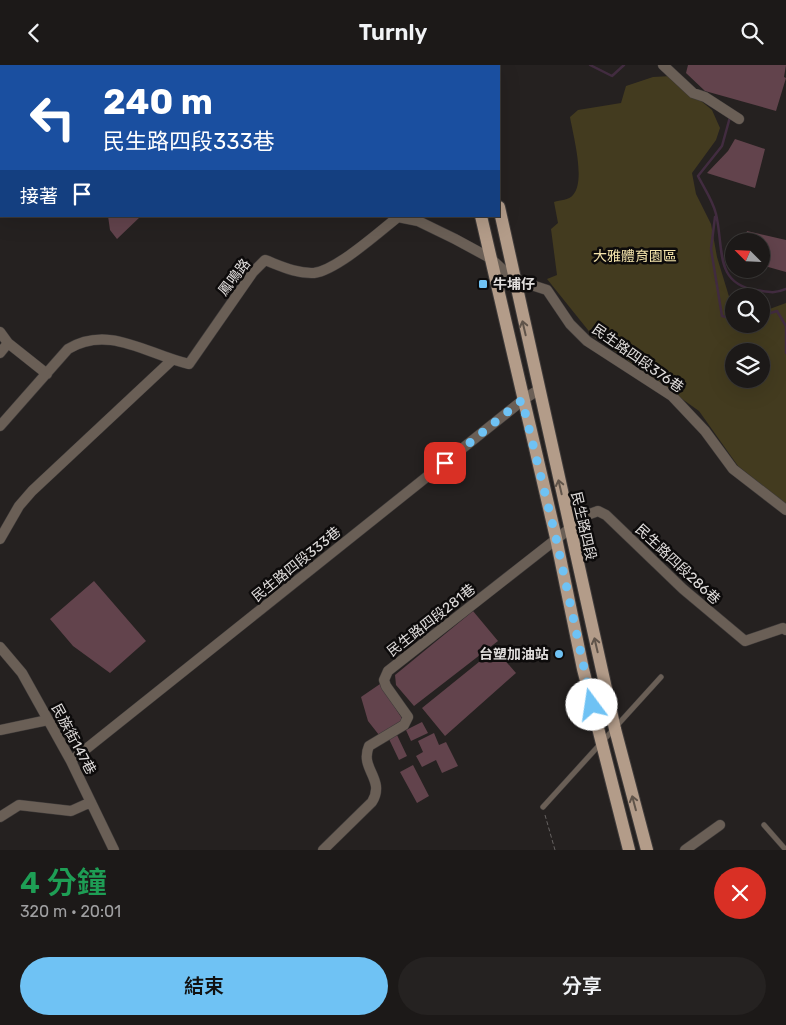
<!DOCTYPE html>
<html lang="zh-TW">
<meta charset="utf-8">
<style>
body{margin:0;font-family:Rubik,"Noto Sans TC",sans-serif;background:#252221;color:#f1f3f6;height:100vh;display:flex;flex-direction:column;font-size:19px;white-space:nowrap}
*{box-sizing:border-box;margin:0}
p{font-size:16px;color:#a0a0a2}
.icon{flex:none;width:28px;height:28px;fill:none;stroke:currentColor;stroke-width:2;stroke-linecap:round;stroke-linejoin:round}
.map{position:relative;height:785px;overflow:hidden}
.panel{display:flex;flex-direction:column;background:#1c1918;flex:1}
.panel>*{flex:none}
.guide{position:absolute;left:0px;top:0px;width:500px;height:152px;box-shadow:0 5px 20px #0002,0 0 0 1px #3a3837;background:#1a4fa0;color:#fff;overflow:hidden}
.needle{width:32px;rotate:294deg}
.tools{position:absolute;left:725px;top:168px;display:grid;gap:10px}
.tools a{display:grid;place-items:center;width:45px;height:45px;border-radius:50%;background:#1c1918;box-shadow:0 5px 20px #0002,0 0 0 1px #3a3837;font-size:25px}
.pin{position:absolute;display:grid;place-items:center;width:42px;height:42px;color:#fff;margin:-21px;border-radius:10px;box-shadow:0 2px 8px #0006}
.me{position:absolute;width:55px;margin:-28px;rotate:346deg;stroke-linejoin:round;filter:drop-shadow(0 0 4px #0008)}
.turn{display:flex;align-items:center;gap:18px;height:105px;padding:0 20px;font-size:22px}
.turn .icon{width:65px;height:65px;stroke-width:2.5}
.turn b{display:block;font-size:35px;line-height:42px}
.then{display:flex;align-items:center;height:48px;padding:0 20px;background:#0003;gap:10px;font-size:19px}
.round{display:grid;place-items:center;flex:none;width:52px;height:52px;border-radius:26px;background:#252221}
.headline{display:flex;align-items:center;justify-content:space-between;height:85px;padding:0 20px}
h1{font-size:30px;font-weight:600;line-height:38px;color:#1e9e55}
.primary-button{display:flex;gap:10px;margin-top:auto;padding:10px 20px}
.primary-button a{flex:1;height:58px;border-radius:30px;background:#6fc2f4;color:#111;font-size:20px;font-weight:600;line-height:58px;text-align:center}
.primary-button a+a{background:#252221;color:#f1f3f6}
header{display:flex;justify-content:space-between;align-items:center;height:65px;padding:0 20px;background:#1c1918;font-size:22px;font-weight:600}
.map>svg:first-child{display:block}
.green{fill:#433b1f;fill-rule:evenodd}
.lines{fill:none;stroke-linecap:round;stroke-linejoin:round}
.stream{stroke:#422c40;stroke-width:2.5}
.building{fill:#62434c}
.service-casing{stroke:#3f3b3a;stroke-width:6}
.minor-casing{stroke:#3f3b3a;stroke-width:11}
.primary-casing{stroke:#3f3b3a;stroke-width:14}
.path{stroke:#666261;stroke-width:1;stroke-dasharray:4 2.5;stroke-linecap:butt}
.service{stroke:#6a5f56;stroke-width:5}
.minor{stroke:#6a5f56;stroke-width:10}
.primary{stroke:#b39c89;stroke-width:12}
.oneway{stroke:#60544a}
.route{stroke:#6fc2f4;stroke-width:9;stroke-dasharray:0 16.2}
.poi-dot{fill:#6fc2f4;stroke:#0d0b0b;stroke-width:2}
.labels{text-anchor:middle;stroke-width:5;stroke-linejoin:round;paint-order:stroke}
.park-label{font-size:14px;fill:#f4e4ab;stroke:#0d0b0b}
.street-label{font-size:14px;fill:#e0dddc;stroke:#0d0b0b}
.poi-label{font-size:14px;font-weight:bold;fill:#e0dddc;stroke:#0d0b0b;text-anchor:start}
</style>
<header><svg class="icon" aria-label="back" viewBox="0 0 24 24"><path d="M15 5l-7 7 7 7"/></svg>Turnly<svg class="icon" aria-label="search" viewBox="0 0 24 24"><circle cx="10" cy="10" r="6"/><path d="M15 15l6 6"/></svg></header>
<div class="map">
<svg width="786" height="785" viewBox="0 0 786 785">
<rect width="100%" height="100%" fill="#252120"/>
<!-- green -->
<path class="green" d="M671 11 712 45 720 63 716 75 692 108 696 129 711 159 717 192 734 248V259H761V247L786 238V439L738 401 699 346 592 270 547 214 557 210 551 164 558 158 554 137C560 135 569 135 573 130 586 116 573 70 570 52L578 45 621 38 626 21 653 12ZM734 286H761V314H734Z"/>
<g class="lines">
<!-- stream -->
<path class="stream" d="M313 0V1
M590 0 612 11 624 0
M730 52 722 81 698 111C704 123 713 136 716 149 724 182 714 219 756 225 768 227 775 229 786 224
M715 152 711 184 722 251 734 254
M761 251 777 246 786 261
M786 263V288"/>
</g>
<!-- building -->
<path class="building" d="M688 0H786L784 12 786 13 776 46 705 26 686 8Z
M735 74 765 84 755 123 707 108 728 86Z
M108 151H141L117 174 110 165Z
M747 166 786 175V207L761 200V176H744Z
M94 516 146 576 110 608 73 581 50 554Z
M473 546 498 576 414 641 396 620 395 610Z
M495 584 516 608 445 671 422 643Z
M380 619 403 655 379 670 368 656 361 632Z
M422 657 428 668 411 676 406 665Z
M434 668 439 680 446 677 458 701 442 708 436 695 422 702 416 691 423 687 418 676Z
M397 670 407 691 399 695 389 674Z
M413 700 429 731 417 738 400 707Z"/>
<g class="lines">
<defs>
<path id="service" d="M543 742 661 612
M764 760 786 785"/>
<path id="minor" d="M663 0 693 28 705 32 739 54
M150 1 152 0
M0 43 1 44
M0 124 1 123
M0 267 8 278 47 309
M0 288 8 278
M0 361 68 284C109 259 148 290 189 299L253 207 265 195C281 201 297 209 314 208 337 205 379 167 398 152L418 156 455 174 490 193 513 214 547 225 570 259 587 276 672 331 705 366 733 404 786 445
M0 474 19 441 32 426 172 295
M0 582 22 608 71 696 114 785
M0 665 48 655
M71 696 523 335 538 325
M0 752 19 740 71 746 91 737
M323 785 372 737C386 714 359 704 369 681L404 660 408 652 386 621 384 615 388 606 587 450 598 446 606 450 683 524 745 576 783 563 786 565
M685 785 720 760"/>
<path id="primary" d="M451 0V1
M470 0V1
M499 142 615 664 647 785
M481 151 556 473 583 604 629 785"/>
</defs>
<!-- service casing -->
<use href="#service" class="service-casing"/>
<!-- minor casing -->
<use href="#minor" class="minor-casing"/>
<!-- primary casing -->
<use href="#primary" class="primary-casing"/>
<!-- path -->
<path class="path" d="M545 750 555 785"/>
<!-- service -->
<use href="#service" class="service"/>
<!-- minor -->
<use href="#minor" class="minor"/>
<!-- primary -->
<use href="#primary" class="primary"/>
</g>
<!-- one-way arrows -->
<defs><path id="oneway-shaft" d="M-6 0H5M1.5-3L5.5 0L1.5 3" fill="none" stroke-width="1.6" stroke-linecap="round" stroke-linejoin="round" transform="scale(1.25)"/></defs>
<g class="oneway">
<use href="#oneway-shaft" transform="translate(524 263) rotate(-103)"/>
<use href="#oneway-shaft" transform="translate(560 422) rotate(-103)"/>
<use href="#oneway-shaft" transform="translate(596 580) rotate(-103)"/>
<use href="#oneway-shaft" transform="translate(634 738) rotate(-105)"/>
</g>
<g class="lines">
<!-- route -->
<path class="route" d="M445 398 522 335 556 473 592 640"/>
</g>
<!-- markers -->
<g class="poi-dot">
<rect x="478" y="214" width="10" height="10" rx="2.5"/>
<circle cx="559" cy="589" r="5"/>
</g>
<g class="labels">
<!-- park labels -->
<g class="park-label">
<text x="635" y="196">大雅體育園區</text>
</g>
<!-- street labels -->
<g class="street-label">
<text transform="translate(234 212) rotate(-52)" y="5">鳳鳴路</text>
<text transform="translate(638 293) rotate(35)" y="5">民生路四段376巷</text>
<text transform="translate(584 461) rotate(77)" y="5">民生路四段</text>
<text transform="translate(296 499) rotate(-39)" y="5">民生路四段333巷</text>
<text transform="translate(678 499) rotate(43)" y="5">民生路四段286巷</text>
<text transform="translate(431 555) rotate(-38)" y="5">民生路四段281巷</text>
<text transform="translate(74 674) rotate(62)" y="5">民族街147巷</text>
</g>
<!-- poi labels -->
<g class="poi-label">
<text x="493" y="224">牛埔仔</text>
<text x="549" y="594" text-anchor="end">台塑加油站</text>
</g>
</g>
</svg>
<div class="tools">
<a><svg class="needle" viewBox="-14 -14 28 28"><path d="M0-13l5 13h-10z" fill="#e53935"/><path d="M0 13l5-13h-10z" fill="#a0a0a2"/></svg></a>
<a><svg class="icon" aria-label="search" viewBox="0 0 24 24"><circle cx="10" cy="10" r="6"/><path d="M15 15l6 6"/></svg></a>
<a><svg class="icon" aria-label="layers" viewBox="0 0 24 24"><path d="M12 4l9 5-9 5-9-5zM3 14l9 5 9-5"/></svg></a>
</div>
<div class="pin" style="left:445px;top:398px;background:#d93025"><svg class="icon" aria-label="arrive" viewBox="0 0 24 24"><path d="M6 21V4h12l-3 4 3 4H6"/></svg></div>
<svg class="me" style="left:592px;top:640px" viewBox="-20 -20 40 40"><circle r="19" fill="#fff"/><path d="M0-13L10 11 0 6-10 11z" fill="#6fc2f4"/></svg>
<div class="guide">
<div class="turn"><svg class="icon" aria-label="left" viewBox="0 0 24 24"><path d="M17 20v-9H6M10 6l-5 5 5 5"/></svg><div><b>240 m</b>民生路四段333巷</div></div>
<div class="then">接著<svg class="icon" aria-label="arrive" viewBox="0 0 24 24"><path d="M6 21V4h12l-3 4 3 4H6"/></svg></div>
</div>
</div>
<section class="panel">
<div class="headline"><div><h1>4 分鐘</h1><p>320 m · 20:01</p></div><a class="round" style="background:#d93025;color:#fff"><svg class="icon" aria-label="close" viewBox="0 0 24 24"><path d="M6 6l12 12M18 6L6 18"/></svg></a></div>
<div class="primary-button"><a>結束</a><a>分享</a></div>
</section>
